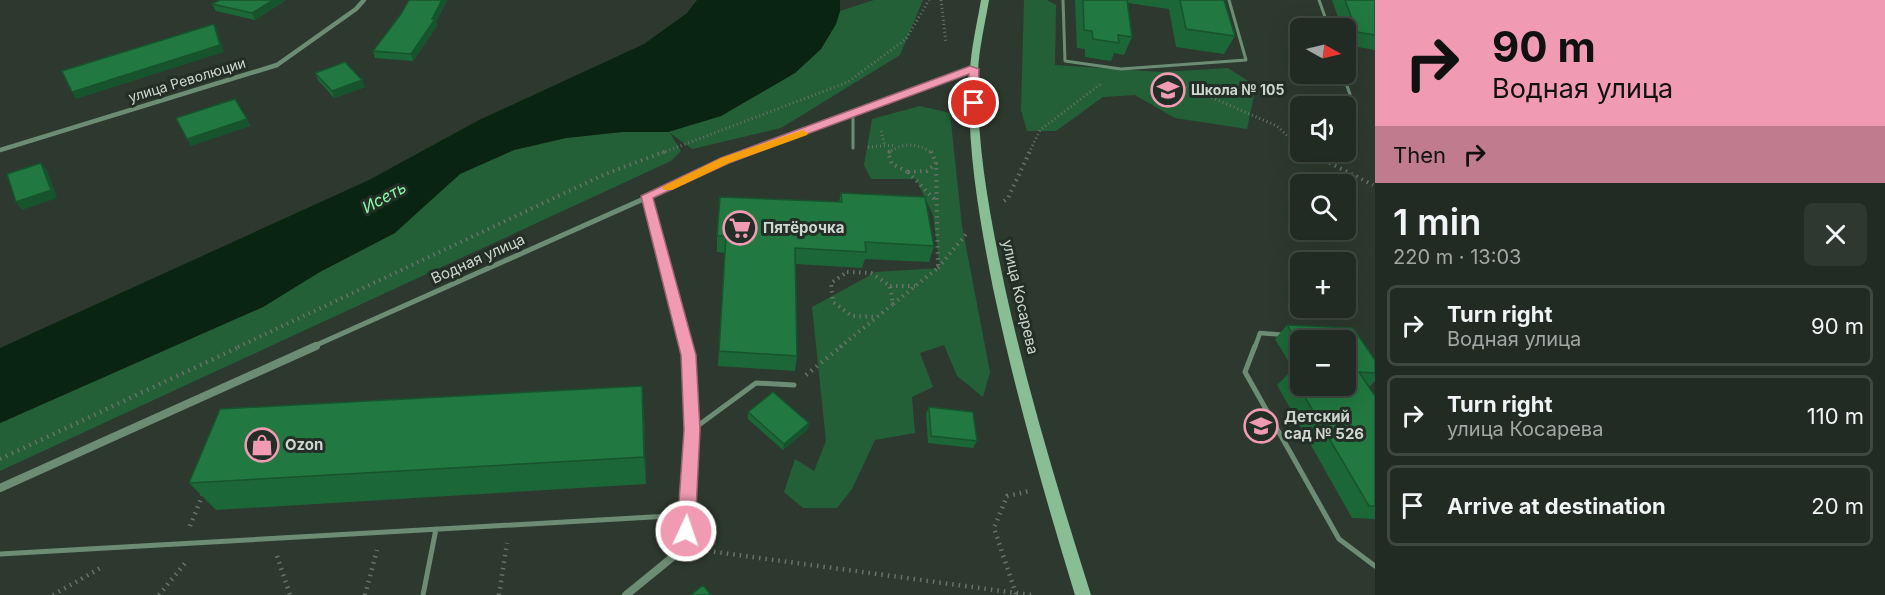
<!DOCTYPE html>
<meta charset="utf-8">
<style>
body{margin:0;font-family:Inter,sans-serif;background:#2e3730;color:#f1f3f6;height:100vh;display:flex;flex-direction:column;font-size:22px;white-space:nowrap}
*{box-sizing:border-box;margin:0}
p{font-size:20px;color:#a2a7a6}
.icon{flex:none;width:33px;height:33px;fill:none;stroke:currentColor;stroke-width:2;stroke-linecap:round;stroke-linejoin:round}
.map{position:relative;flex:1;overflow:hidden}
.drawer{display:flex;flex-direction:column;background:#222b23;width:510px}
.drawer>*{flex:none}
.top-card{background:#f19ab3;color:#111;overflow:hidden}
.needle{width:39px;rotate:98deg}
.fabs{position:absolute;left:1290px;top:18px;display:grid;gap:12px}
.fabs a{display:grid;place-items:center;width:66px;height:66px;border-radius:9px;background:#222b23;box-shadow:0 6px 24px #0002,0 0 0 2px #3f4741;font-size:30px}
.pin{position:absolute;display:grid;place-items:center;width:51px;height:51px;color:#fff;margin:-26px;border:3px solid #fff;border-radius:50%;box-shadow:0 2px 6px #0007}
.me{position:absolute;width:66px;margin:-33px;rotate:3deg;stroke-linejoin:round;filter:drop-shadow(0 0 4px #0008)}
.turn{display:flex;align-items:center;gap:21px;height:126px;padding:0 18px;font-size:27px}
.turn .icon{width:78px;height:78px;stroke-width:2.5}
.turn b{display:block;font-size:42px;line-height:51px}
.then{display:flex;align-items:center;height:57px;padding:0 18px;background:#0003;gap:12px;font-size:22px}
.round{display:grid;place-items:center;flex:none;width:63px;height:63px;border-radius:9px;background:#2e3730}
.head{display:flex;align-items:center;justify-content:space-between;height:102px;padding:0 18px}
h1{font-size:36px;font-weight:600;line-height:45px}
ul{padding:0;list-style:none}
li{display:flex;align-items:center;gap:18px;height:81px;margin:0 12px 9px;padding:0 6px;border:3px solid #3f4741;border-radius:9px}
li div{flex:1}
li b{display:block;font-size:22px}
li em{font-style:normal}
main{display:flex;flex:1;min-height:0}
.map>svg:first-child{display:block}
.green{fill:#236037}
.water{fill:#0a2412}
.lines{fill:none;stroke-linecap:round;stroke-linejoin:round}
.path-far2{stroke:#68726a;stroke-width:3;stroke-dasharray:1 3;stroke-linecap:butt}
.path-far1{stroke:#68726a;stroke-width:4;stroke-dasharray:1.5 4.5;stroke-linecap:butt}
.path{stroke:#68726a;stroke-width:4.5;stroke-dasharray:1.5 5;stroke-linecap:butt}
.lane-far2{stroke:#6c8d73;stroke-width:3}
.lane-far1{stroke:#6c8d73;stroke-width:4.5}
.lane{stroke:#6c8d73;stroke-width:5}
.street-far2{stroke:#6c8d73;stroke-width:4.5}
.street-far1{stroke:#6c8d73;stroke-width:5}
.street{stroke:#6c8d73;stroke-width:8}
.secondary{fill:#89be95;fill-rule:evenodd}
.wall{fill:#1c6737;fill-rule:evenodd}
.shaded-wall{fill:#17542d}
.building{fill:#217840;stroke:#17542d;stroke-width:1.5}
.route{fill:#f19ab3;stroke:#9d6474;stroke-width:1.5}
.slow{fill:#f59e0b}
.labels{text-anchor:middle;stroke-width:6;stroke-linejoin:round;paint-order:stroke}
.far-street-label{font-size:14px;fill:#cfd6d0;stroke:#232f26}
.far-poi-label{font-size:14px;font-weight:bold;fill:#cfd6d0;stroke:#232f26;text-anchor:start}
.poi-label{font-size:15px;font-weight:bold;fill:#cfd6d0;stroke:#232f26;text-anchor:start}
.street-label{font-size:15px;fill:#cfd6d0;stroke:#232f26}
.water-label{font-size:16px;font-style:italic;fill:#89f5a7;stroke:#232f26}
</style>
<main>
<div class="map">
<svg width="1375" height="595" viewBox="0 0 1375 595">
<rect width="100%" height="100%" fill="#2d392f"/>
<!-- green -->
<path class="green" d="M874 0H923L900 55 781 128 692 149 670 133 681 151 671 161 0 471V423L263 307 433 198 460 174 514 150 566 138 622 132H668L721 116 795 73 821 49 836 24 840 11Z
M1024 0H1047L1056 5 1055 65 1161 72 1228 68 1256 86 1247 129 1175 118 1135 95 1103 97 1056 131H1027L1021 110Z
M920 106 950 113 962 226 990 372 983 397 957 376 944 345 920 353 933 387 912 397 915 433 875 440 852 489 837 508H803L784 492 795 459 814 471 826 441 812 307 876 272 940 268 933 215 916 179H871L864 165 872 119Z"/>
<!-- water -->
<path class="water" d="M697 0H840V11L836 24 821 49 795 73 721 116 668 132H622L566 138 514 150 460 174 395 233 320 272 263 307 0 423V348L369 180 479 120 644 44 687 13Z"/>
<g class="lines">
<!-- path-far2 -->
<path class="path-far2" d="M941 0 946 43
M1174 84 1192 89 1277 126 1300 148
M881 131 885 146
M868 147 896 145
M662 153 848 82 906 39 929 0
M888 153C902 142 919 143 932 153
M1029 153 1040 130 1102 83"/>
<!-- path-far1 -->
<path class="path-far1" d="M890 151 888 153 892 164 908 172
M1308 152 1373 185
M908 172 936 201
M908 172 927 171 936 163 931 151
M1004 201 1008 198 1030 151
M938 268 967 233
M847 272 871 273 890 286 893 304 877 317 852 316 833 302 831 283Z
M890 286H915
M893 304 938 268 936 163
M238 347 603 175 666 151
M840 347 877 317"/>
<!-- path -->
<path class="path" d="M806 375 842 346
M0 459 241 346
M190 526 204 491
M701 550 1031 595
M277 556 290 595
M1016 594 994 528 1007 496 1030 491
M53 595 102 567
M159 595 186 562
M365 595 377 550
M499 595 507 543"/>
<!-- lane-far2 -->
<path class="lane-far2" d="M1063 0 1065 61 1121 69 1246 60 1229 0
M1319 0 1329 28
M1343 74 1355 109
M853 115V148"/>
<!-- lane-far1 -->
<path class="lane-far1" d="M1255 347 1260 333 1285 335"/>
<!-- lane -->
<path class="lane" d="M1255 346 1245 372 1339 539 1375 566
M692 430 756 383 794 385
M0 554 687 515
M423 595 436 529"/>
<!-- street-far2 -->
<path class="street-far2" d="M0 150 277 65 356 9 364 0
M747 153 974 69"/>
<!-- street-far1 -->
<path class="street-far1" d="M647 196 686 347
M312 347 751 151"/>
<!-- street -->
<path class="street" d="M0 488 316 346
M626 595 685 547 692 430 686 346"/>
<!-- secondary -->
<path class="secondary" d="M981 0H989C985 24 979 48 978 72 976 145 990 217 1005 288 1028 392 1059 494 1091 595H1075C1044 494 1015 392 993 288 979 217 966 144 970 72 971 48 977 24 981 0Z"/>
</g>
<!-- wall -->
<path class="wall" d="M286 0 255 20 216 11 212 4Z
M409 0H447L436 22 437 26 413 61 375 58 373 51 401 14Z
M1075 0H1224L1235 36 1224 54 1176 47 1169 9 1128 3 1132 37 1124 55 1114 53 1111 61 1085 57V49L1077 48Z
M1332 0H1375V50L1347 45 1346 39V28H1342Z
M315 73 365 87 334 98 318 80Z
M841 193 934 246 929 262 865 259 862 268 796 264 797 356 795 371 718 366 725 253 717 252V236L839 202Z
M1287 325 1375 360V381L1369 387 1375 396V519L1352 518 1277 385 1290 372H1295L1275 339ZM1300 340 1346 386H1300Z
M929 407 977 441 973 448 928 443 926 414Z
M748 412 809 423 807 430 783 450 748 419Z
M644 415 646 484 216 510 189 483Z"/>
<!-- shaded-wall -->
<path class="shaded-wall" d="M273 0H286L255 20 252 13Z
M442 0H447L436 22 437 26 413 61 411 54 432 19Z
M214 24 217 31 224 52 76 99 72 92Z
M362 80 365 87 334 98 332 91Z
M247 119 251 126 191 146 187 139Z
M41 163 47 170 57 198 22 210 16 202Z
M642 386 644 415 646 484 644 457Z
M809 423 807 430 783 450 784 444Z"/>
<!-- building -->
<path class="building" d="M220 0H273L252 13 212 4Z
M409 0H442L432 19H435L411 54 373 51 401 14Z
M1083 0H1127L1132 37 1118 35 1119 43 1093 39 1092 31 1084 30Z
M1180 0H1224L1235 36 1186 29Z
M1345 0H1375V35L1357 32Z
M214 24 220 45 72 92 62 71Z
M345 62 362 80 332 91 315 73Z
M235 99 247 119 187 139 176 118Z
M41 163 51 190 16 202 7 174Z
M841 193 925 197 934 246 865 242 866 252 795 248 797 356 719 351 726 236H717L720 197 842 202Z
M1287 325 1353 328 1375 360V373L1359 372 1375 396V506H1369L1290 372H1300V386H1346V340H1300V346Z
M642 386 644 457 189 483 220 409Z
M773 392 809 423 784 444 748 412Z
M929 407 973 412 977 441 931 436Z
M703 585 711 595H691Z"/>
<!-- route -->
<path class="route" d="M970 66 979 69 977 105 968 103 969 74 729 163 653 198 696 355 700 430 695 531 692 537 686 539 680 537 677 531 684 430 681 355 641 196 721 158Z"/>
<!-- slow -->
<path class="slow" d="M803 130 808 133 807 135 729 163 672 190H664L662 187 721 158Z"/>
<!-- icons -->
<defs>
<symbol id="school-ring" viewBox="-11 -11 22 22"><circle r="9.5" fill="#232f26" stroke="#f19ab3" stroke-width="1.5"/><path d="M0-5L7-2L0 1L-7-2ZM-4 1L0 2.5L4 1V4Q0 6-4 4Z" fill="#f19ab3"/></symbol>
<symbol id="supermarket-ring" viewBox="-11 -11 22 22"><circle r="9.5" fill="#232f26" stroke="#f19ab3" stroke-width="1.5"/><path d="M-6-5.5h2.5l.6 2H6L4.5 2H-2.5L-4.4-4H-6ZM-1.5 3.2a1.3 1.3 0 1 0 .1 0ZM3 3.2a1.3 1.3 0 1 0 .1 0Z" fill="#f19ab3"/></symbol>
<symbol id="shop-ring" viewBox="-11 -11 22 22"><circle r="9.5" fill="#232f26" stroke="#f19ab3" stroke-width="1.5"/><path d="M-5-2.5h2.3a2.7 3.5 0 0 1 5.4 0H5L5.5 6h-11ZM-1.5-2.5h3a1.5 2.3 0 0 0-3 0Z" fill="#f19ab3"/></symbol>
</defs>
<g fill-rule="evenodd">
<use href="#school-ring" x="1149" y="71" width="38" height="38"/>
<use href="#supermarket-ring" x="721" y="209" width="38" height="38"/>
<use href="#school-ring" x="1242" y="407" width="38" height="38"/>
<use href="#shop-ring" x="243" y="426" width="38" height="38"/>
</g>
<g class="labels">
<!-- far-street labels -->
<g class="far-street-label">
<text transform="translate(187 80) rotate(-17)" y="5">улица Революции</text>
</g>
<!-- far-poi labels -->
<g class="far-poi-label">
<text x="1191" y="95">Школа № 105</text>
</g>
<!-- poi labels -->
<g class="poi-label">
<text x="763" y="233">Пятёрочка</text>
<text x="1284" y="422">Детcкий<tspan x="1284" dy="17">сад № 526</tspan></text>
<text x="285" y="450">Ozon</text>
</g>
<!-- street labels -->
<g class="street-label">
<text transform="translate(478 259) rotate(-24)" y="5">Водная улица</text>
<text transform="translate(1020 297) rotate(77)" y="5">улица Косарева</text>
</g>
<!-- water labels -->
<g class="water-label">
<text transform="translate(384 197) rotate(-29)" y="6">Исеть</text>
</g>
</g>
</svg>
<div class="fabs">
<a><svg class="needle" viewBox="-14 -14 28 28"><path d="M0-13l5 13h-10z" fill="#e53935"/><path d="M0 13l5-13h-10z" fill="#a2a7a6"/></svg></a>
<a><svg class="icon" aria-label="sound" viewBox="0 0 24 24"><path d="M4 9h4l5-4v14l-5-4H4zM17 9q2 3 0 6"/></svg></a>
<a><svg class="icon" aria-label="search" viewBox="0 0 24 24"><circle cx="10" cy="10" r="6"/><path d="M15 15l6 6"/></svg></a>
<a>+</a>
<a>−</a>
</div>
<div class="pin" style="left:974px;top:103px;background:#d93025"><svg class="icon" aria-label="arrive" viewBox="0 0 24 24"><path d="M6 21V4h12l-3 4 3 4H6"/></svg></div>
<svg class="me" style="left:686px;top:531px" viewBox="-20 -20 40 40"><circle r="17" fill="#f19ab3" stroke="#fff" stroke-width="3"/><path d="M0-11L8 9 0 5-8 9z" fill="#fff"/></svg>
</div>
<section class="drawer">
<div class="top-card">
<div class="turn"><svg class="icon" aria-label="right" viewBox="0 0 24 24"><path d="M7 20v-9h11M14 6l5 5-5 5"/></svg><div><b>90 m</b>Водная улица</div></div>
<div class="then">Then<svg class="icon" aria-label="right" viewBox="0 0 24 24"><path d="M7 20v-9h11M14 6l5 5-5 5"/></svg></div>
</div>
<div class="head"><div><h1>1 min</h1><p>220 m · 13:03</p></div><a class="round"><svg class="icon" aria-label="close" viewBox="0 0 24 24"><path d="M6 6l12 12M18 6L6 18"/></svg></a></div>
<ul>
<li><svg class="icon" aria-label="right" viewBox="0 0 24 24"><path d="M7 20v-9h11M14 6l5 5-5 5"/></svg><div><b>Turn right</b><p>Водная улица</p></div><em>90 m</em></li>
<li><svg class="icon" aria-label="right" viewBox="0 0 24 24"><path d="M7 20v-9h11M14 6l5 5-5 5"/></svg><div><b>Turn right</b><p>улица Косарева</p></div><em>110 m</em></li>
<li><svg class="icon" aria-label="arrive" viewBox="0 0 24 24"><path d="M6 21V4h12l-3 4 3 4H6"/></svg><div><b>Arrive at destination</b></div><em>20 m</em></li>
</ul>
</section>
</main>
